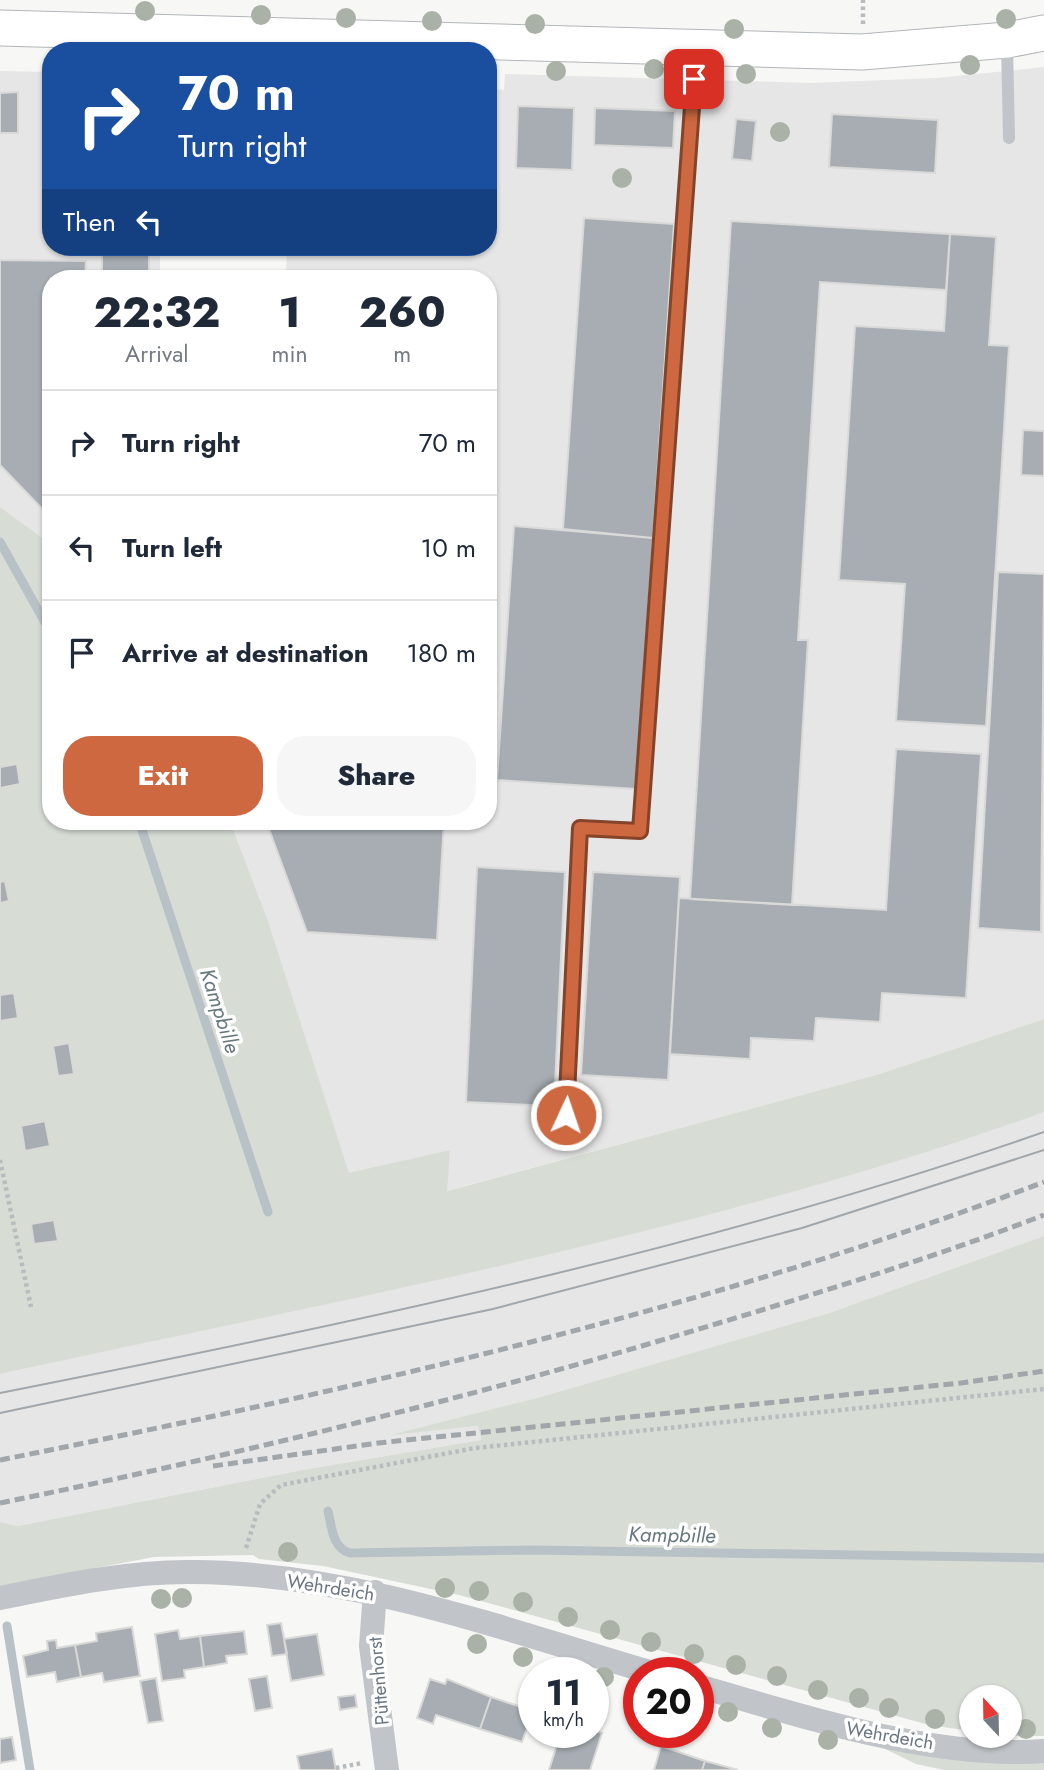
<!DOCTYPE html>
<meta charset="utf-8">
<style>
body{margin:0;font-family:Jost,sans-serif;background:#f6f6f7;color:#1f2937;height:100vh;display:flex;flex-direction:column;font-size:26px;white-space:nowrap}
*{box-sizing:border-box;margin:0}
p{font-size:23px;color:#747a83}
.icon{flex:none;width:38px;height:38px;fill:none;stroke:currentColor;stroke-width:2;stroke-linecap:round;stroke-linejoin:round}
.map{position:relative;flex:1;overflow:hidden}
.panel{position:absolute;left:42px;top:270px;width:455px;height:560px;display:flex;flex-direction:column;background:#fff;border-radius:28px;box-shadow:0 2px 5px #0004}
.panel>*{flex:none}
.guide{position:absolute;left:42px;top:42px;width:455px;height:214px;border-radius:28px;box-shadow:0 2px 5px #0004;background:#1a4fa0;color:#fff;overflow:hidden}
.needle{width:46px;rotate:338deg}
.controls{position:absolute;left:959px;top:1685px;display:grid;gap:14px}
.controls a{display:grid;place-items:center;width:63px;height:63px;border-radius:50%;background:#fff;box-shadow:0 2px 5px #0004;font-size:35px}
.speed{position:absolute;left:518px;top:1657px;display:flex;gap:14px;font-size:35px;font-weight:700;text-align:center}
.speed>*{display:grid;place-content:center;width:91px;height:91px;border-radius:50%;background:#fff;box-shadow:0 2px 5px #0004;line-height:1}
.speed small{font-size:18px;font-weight:400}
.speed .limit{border:10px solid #d22;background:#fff;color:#111}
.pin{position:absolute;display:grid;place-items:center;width:60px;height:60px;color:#fff;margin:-30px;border-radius:14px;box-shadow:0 4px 10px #0006}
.me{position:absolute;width:77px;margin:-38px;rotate:3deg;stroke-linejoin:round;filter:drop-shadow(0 0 5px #0008)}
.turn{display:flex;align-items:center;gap:24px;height:147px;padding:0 21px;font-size:32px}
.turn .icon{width:91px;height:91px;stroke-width:2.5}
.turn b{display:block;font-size:49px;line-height:60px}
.then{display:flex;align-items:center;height:66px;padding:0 21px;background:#0003;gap:14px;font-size:26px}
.eta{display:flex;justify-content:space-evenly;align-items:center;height:119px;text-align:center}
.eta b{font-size:42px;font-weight:800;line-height:49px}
.primary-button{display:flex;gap:14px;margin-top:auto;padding:14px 21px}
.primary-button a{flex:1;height:80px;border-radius:28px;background:#cd6840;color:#fff;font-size:28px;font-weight:800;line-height:80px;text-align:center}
.primary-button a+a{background:#f6f6f7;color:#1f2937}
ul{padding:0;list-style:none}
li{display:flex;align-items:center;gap:21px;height:105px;padding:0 21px;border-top:2px solid #e0e1e3}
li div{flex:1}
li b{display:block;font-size:26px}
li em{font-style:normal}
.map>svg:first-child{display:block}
.built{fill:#e5e6e5}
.green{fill:#d7dcd5}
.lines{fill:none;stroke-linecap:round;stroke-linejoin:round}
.stream{stroke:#b8c1c6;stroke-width:9}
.building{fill:#a7adb3;stroke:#d9d9d7;stroke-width:2}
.secondary-casing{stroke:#b2b6ba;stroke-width:37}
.path{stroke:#b9bcbe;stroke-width:4.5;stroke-dasharray:3.5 3.5;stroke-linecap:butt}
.service{stroke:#c1c4c8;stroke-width:12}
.minor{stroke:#c1c4c8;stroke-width:24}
.secondary{stroke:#fff;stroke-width:35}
.tram{stroke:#a1a6ab;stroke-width:2}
.rail{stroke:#a1a6ab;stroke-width:5;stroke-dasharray:10 5;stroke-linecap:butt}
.tree{fill:#aab2a7}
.route-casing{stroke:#85442a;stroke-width:18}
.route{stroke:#cd6840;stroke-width:12}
.labels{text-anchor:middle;stroke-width:7;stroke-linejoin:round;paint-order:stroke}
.street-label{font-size:19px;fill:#6a7682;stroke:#fff}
.water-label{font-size:21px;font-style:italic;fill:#67777e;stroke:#fff}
</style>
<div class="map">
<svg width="1044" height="1770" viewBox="0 0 1044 1770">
<rect width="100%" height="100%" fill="#f7f7f5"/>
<!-- built -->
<path class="built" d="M1044 67V1019L876 1075 446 1191 450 1150 349 1174 268 921 230 821H488V278H286L287 247H488V89L504 90 505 74 810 83 937 78Z
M0 71 51 72V247H160V278H51V544L0 507Z
M1044 1112V1236L829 1313 537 1398 398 1434 478 1426 481 1440 302 1470 18 1526 0 1522V1374L529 1258 796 1190Z"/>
<!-- green -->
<path class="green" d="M0 507 51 544V821H230L268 921 349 1173 450 1150 447 1191 876 1075 1044 1019V1112C710 1232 347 1298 0 1374Z
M1044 1236V1736H1004H1010V1698H971V1731L929 1725 459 1595 323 1566 259 1559 253 1555 154 1557 0 1586V1522L18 1526 302 1470 481 1440 478 1426 391 1435 537 1398 829 1313Z
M840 1727 1044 1751V1770H944L916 1764Z"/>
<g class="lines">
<!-- stream -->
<path class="stream" d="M0 542 51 633
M139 821 268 1212
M328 1511C332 1527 332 1548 350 1553L531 1550 1044 1558
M7 1626 30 1770"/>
</g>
<!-- building -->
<path class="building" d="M18 92V133H0V93Z
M43 106H51V175H43Z
M518 106 574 108 572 170 516 168Z
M595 108 675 111 673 148 594 145Z
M832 114 938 120 935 173 829 167Z
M736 119 756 121 752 161 732 159Z
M584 218 674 224 653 538 563 529Z
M731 221 950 234 946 290 820 282 798 640H808L792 905 690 899Z
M950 234 996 237 989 345 1009 346 986 726 896 721 905 584 839 580 855 326 944 331Z
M102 247H149V278H102Z
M0 260 86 261 85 278H51V518L0 465Z
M1023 430 1044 431V476L1021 475Z
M514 526 653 538 636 789 497 780Z
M998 572 1044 574 1041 932 978 928Z
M896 749 981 754 966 998 882 993 880 1022 816 1018 814 1041 751 1038 750 1059 670 1054 679 898 886 910Z
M17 764 20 784 0 788V767Z
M266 821H444L437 940 307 932Z
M477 867 565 872 554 1106 466 1102Z
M593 872 680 877 668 1080 581 1075Z
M5 881 9 901 0 903V882Z
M14 993 18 1018 0 1021V995Z
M69 1043 74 1074 58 1076 53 1046Z
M45 1121 50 1146 25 1151 21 1126Z
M54 1220 58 1241 34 1244 31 1224Z
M281 1623 287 1654 272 1656 267 1625Z
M132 1627 140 1676 104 1682 102 1673 81 1677 75 1645 97 1641 96 1633Z
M178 1630 180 1639 200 1636 204 1667 184 1670 185 1678 162 1681 155 1634Z
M244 1631 247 1654 226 1656 227 1663 204 1667 200 1636Z
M317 1634 324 1675 291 1681 284 1639Z
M56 1640 57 1648 75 1645 81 1677 57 1682 55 1672 27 1677 23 1656 48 1650 47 1641Z
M267 1676 272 1708 255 1711 249 1679Z
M156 1678 163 1721 148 1723 140 1681Z
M430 1679 445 1684 447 1679 491 1697 480 1729 436 1715 433 1724 417 1718Z
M355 1695 357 1707 340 1710 338 1697Z
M491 1697 533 1711 522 1742 480 1729Z
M593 1730 602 1733 590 1770H549L561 1732Z
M12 1737 16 1760 0 1763V1739Z
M661 1746 705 1761 702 1770H654Z
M332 1749 336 1770H300L297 1756Z
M705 1761 738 1770H702Z"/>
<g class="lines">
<defs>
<path id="secondary" d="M0 28 862 52 1007 40 1044 33"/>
</defs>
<!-- secondary casing -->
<use href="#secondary" class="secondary-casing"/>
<!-- path -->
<path class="path" d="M863 24V0
M0 1160 31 1307
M246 1548 260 1504 281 1485 475 1448 1044 1389
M336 1768 362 1763"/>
<!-- service -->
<path class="service" d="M1007 44 1009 138
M566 1115 580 828 640 831 695 51"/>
<!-- minor -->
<path class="minor" d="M375 1592 371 1646 387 1770
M0 1598C63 1585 130 1571 194 1572 352 1573 503 1629 653 1673
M698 1686C806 1717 931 1759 1044 1751"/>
<!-- secondary -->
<use href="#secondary" class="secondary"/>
<!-- tram -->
<path class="tram" d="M0 1393C352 1323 705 1250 1044 1132
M0 1413 493 1309 802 1228 1044 1150"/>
<!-- rail -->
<path class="rail" d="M0 1460C353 1390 707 1310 1044 1182
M213 1466 378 1443 961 1383 1044 1371
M0 1503C242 1454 482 1395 719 1323 828 1290 938 1256 1044 1215"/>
</g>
<!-- trees -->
<g class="tree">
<circle cx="145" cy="11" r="10"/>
<circle cx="261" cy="15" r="10"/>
<circle cx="346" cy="18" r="10"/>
<circle cx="1006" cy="19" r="10"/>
<circle cx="432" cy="21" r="10"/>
<circle cx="535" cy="24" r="10"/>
<circle cx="734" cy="29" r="10"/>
<circle cx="970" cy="65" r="10"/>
<circle cx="654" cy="69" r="10"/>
<circle cx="556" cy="71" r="10"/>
<circle cx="746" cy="74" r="10"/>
<circle cx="780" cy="132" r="10"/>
<circle cx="622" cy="178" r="10"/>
<circle cx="288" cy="1552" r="10"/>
<circle cx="445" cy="1588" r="10"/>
<circle cx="479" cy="1591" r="10"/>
<circle cx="182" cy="1598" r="10"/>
<circle cx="161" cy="1599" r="10"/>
<circle cx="523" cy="1602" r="10"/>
<circle cx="568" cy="1617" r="10"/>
<circle cx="610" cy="1630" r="10"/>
<circle cx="651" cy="1642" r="10"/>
<circle cx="477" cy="1644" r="10"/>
<circle cx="694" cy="1654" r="10"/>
<circle cx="523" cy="1657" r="10"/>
<circle cx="736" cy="1665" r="10"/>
<circle cx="777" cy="1676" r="10"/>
<circle cx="604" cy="1677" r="10"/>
<circle cx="818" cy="1690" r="10"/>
<circle cx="859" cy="1698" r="10"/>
<circle cx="889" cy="1708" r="10"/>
<circle cx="728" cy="1712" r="10"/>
<circle cx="935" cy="1719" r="10"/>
<circle cx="772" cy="1728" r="10"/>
<circle cx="1026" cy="1729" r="10"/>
<circle cx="828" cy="1740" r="10"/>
</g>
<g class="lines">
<defs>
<path id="route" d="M566 1115 580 828 640 831 694 79"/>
</defs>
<!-- route casing -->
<use href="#route" class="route-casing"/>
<!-- route -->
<use href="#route" class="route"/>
</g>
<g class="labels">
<!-- street labels -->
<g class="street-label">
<text transform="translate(331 1587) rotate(9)" y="7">Wehrdeich</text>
<text transform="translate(378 1681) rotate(-95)" y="7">Püttenhorst</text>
<text transform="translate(890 1735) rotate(10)" y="7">Wehrdeich</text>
</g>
<!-- water labels -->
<g class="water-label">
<text transform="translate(220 1011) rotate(72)" y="7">Kampbille</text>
<text transform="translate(672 1535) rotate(1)" y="7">Kampbille</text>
</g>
</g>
</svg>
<div class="controls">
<a><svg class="needle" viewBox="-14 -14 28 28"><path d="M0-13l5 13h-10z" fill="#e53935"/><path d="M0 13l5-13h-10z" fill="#747a83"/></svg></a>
</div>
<div class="speed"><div>11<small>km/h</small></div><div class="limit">20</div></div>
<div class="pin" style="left:694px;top:79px;background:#d93025"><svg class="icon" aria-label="arrive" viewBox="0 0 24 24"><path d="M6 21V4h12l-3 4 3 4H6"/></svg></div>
<svg class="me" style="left:566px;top:1115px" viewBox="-20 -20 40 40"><circle r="17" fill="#cd6840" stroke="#fff" stroke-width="3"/><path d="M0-11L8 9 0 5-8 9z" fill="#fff"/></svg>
<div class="guide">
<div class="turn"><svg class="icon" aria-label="right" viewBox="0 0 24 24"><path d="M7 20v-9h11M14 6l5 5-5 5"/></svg><div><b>70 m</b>Turn right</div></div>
<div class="then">Then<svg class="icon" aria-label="left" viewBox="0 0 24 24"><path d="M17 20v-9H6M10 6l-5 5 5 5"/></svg></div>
</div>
<section class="panel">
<div class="eta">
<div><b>22:32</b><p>Arrival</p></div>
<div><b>1</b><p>min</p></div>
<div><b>260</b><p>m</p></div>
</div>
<ul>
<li><svg class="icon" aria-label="right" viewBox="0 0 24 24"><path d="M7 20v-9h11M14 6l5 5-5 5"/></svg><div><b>Turn right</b></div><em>70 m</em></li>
<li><svg class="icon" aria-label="left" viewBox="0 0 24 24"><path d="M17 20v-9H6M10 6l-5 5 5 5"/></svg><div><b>Turn left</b></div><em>10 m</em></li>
<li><svg class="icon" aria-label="arrive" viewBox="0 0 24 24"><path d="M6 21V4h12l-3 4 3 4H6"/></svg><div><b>Arrive at destination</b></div><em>180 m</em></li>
</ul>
<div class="primary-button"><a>Exit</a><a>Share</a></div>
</section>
</div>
